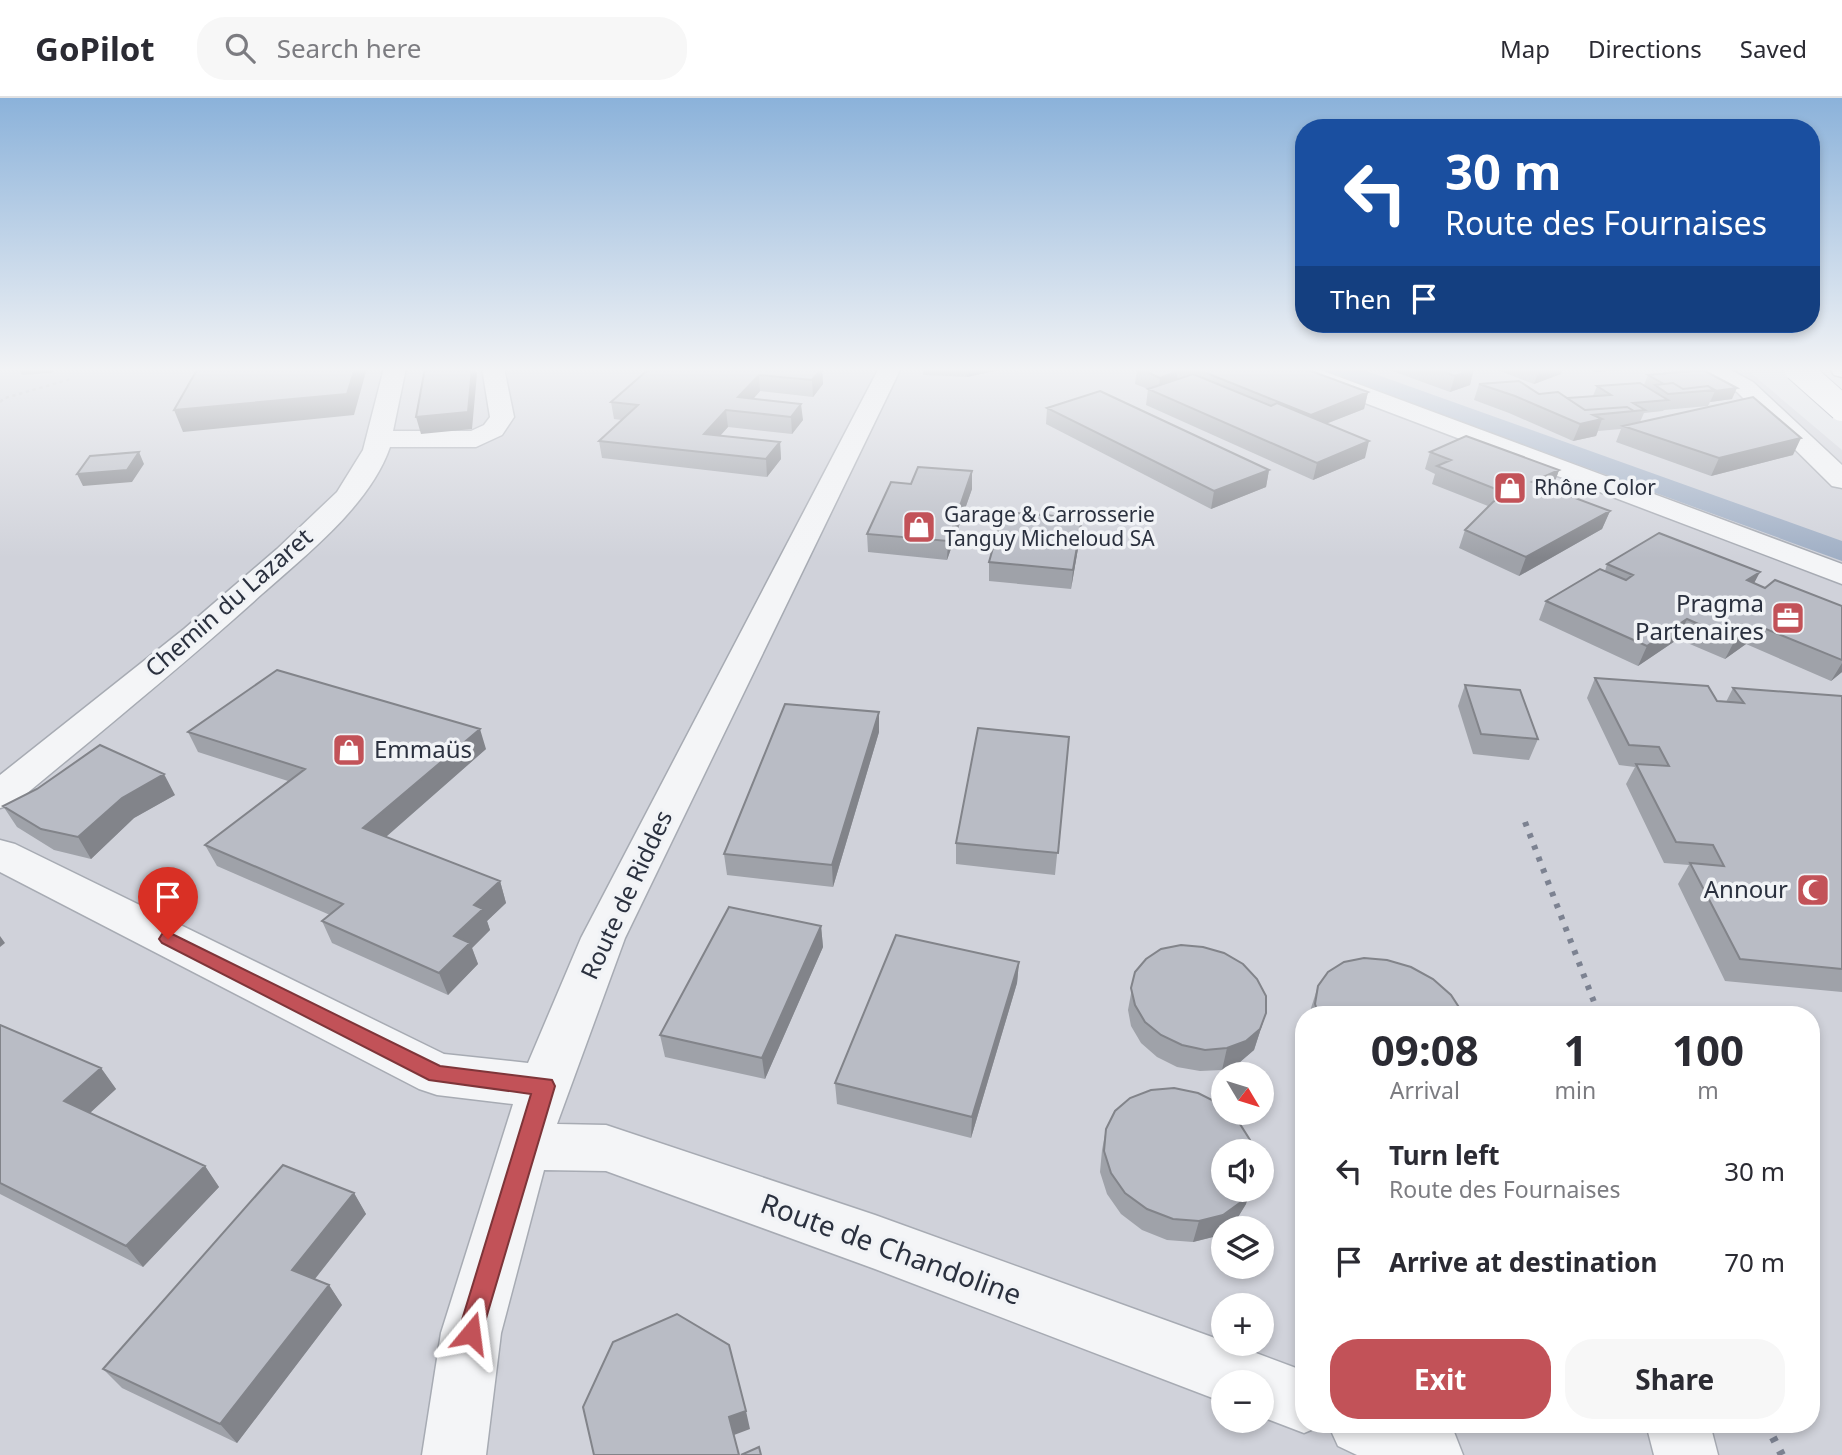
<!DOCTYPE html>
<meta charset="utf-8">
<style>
body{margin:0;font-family:"Noto Sans",sans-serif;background:#f7f7f7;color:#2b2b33;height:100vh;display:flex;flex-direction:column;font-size:26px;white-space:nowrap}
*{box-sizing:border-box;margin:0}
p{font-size:23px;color:#7c7c81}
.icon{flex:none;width:38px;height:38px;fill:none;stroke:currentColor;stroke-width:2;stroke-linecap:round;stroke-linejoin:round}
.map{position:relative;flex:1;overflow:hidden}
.details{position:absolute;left:1295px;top:908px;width:525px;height:427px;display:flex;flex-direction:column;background:#fff;border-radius:28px;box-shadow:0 4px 10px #0003}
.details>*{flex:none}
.guide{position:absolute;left:1295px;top:21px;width:525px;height:214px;border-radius:28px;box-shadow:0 4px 10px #0003;background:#1a4fa0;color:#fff;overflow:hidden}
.needle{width:46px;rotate:128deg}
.buttons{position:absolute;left:1211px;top:964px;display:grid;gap:14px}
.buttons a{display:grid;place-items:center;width:63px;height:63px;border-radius:50%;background:#fff;box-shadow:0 4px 10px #0003;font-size:35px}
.pin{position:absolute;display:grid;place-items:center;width:60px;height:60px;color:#fff;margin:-72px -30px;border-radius:50% 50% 50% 0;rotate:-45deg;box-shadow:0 0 7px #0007}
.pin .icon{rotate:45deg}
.me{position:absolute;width:77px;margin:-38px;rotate:16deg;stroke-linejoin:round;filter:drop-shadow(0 0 5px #0008)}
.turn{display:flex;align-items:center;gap:24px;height:147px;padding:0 35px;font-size:32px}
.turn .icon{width:91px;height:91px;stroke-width:2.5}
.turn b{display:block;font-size:49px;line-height:60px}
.then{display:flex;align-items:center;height:66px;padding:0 35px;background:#0003;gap:14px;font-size:26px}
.eta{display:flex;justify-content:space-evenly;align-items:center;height:119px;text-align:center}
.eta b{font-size:42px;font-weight:700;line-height:49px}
.primary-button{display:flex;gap:14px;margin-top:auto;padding:14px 35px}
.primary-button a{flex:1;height:80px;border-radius:28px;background:#c25258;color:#fff;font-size:28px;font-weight:700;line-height:80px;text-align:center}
.primary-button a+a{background:#f7f7f7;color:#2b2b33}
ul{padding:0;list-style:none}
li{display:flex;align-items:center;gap:21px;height:91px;padding:0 35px}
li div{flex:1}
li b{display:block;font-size:26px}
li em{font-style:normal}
header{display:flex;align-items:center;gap:42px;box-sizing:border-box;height:98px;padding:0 35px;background:#fff;border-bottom:2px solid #e1e1e2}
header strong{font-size:33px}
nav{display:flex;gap:38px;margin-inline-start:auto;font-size:24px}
.search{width:490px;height:63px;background:#f7f7f7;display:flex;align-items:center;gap:18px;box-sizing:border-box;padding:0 24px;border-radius:28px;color:#7c7c81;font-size:26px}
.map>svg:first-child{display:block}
.built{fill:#d0d2da;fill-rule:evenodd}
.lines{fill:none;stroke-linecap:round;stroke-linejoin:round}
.canal{fill:#a0afc5;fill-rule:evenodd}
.minor-casing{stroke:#a7abb3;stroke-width:3}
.highway-casing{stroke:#8a909e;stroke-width:3}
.path{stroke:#c0c2c7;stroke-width:2.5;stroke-dasharray:3.5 3.5;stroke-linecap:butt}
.minor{fill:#f4f5f7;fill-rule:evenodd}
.highway{fill:#fff;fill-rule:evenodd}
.rail-far1{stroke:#7c8291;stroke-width:6;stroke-dasharray:4.5 8;stroke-linecap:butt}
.rail{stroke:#7c8291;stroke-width:8;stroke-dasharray:5 10;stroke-linecap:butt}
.highway-bridge-casing{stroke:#8a909e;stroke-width:28;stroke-linecap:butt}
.highway-bridge{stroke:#fff;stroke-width:26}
.wall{fill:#9fa2a9}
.shaded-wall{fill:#82848a}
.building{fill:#b9bcc5;stroke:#82848a;stroke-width:2}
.route{fill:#c25258;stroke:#7e3539;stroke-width:2}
.labels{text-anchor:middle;stroke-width:7;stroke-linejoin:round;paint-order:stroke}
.far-poi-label{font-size:21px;fill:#2b313f;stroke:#f1f3f6;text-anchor:start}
.street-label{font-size:24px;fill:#2b313f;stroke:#f1f3f6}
.poi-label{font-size:24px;fill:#2b313f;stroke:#f1f3f6;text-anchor:end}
.near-street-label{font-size:28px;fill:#2b313f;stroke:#f1f3f6}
</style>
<header>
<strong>GoPilot</strong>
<div class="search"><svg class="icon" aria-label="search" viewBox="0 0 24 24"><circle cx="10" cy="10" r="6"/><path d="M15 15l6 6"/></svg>Search here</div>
<nav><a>Map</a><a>Directions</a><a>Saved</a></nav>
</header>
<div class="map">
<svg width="1842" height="1357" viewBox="0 0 1842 1357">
<rect width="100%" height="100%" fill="#e1e4e9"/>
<!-- built -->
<path class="built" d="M0 270H1745L1842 352V1357H0ZM1304 917H1811V1326H1304ZM1223 976H1262V1015H1223ZM1223 1054H1262V1092H1223ZM1223 1130H1262V1169H1223ZM1223 1208H1262V1246H1223ZM1223 1284H1262V1323H1223Z"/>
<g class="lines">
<!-- canal -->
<path class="canal" d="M1323 270H1358L1842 443V463L1327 275Z"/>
<defs>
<path id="minor" d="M384 270H406L393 333H471L484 327 490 319 482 270H504L514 319 502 337 476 349H390C370 407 307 456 262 496 181 569 97 637 14 706L0 710V677L184 531 277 451 337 394 363 352Z
M879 270H901L625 840 557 1026 606 1027 875 1117 1223 1243V1246H1232L1304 1273V1326H1325L1304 1335 1262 1319V1284H1223V1304L875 1171 606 1073 544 1072 501 1235 486 1357H422L441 1235 513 1006 437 997 419 991 0 774V742L15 746 444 956 528 965 581 840Z
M1283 270H1315L1842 466V486L1286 275Z
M1699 270H1727L1753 284 1842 367V390L1832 388 1737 294 1702 275Z
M1328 1326H1436L1454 1334 1463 1357H1357L1338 1348Z
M1646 1326H1710L1718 1357H1654Z"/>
<path id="highway" d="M1829 270H1842V279L1834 277Z"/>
</defs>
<!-- minor casing -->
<use href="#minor" class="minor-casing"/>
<!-- highway casing -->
<use href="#highway" class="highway-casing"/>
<!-- path -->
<path class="path" d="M0 304 5 300 71 281"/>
<!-- minor -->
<use href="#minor" class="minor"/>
<!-- highway -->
<use href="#highway" class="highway"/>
<!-- rail-far1 -->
<path class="rail-far1" d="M1525 724 1599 917"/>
<!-- rail -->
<path class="rail" d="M1766 1326 1782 1357"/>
<defs>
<path id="highway-bridge" d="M1797 270 1842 310"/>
</defs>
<!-- highway-bridge casing -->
<use href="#highway-bridge" class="highway-bridge-casing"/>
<!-- highway-bridge -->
<use href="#highway-bridge" class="highway-bridge"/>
</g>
<!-- wall -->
<path class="wall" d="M20 270H56L51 275 22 277 19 271Z
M650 270H822L823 286 813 299 760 293 753 301 803 322 792 336 728 329 720 338 780 344 781 361 767 379 602 360 599 343 622 322 614 321 611 304Z
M923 270H1008L967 279 923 277Z
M1137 270H1303L1368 294 1364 311 1326 326 1365 360 1313 382 1146 307 1148 291 1135 286Z
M1393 270H1472L1470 287 1450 294 1392 273Z
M1492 270H1563L1561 276 1534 286Z
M1590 270H1651L1595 274Z
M1703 272 1732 301 1710 304 1708 308 1664 312 1663 313 1644 315 1640 324 1793 357 1711 378 1616 344 1621 331 1598 333 1596 338 1573 343 1509 315 1474 302 1479 286 1567 300 1593 298 1597 288 1644 287 1648 277Z
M1047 310 1269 372 1266 389 1211 411 1046 326Z
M1430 354 1559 372 1553 389 1550 391 1610 413 1602 431 1519 478 1459 450 1465 432 1488 408 1432 386 1435 376 1425 371Z
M972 373V391L947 462 868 454 867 436Z
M1080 439 1071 491 989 483V464Z
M1607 466 1754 485 1765 490 1842 508V574L1831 583 1746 546 1725 561 1678 541 1638 568 1539 522 1546 503 1605 473Z
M1595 580 1717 603 1726 604 1733 590 1842 598V894L1725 883 1678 786 1689 767 1664 765 1626 686 1635 669 1619 667 1587 600Z
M1465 587 1538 641 1529 662 1473 656 1458 608Z
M879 614V634L833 789 727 777 724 756Z
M188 634 486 651 386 739 500 783 506 805 487 823 490 832 472 850 478 866 448 897 332 845 322 823 330 817 217 768 205 747 288 683 198 654Z
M1069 639 1055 777 956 766V745Z
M37 691 175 697 134 720 91 761 54 752 17 729 3 708Z
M821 828 823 849 765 981 665 959 660 937Z
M1019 864 1017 885 971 1040 837 1006 835 985Z
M1135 874 1266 915 1254 952 1240 964 1222 972 1200 973 1177 969 1157 959 1141 945 1131 928 1128 912Z
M1318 888 1464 917H1310L1311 910Z
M0 927 101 970 116 991 90 1015 205 1068 219 1089 143 1169 0 1096Z
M1106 1031 1246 1106 1235 1124 1217 1138 1193 1144 1167 1142 1142 1132 1121 1116 1107 1096 1100 1074 1102 1052Z
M354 1095 366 1116 315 1181 329 1187 342 1207 237 1345 122 1290 103 1271Z"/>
<!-- shaded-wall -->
<path class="shaded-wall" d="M48 270H56L51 275Z
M355 270H367L354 317 183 334 174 312Z
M472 270H475L477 276 472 331 421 336 416 319Z
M822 270 823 286 813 299 812 282Z
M968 270H1008L967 279Z
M1540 270H1563L1561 276 1534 286Z
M1474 271 1470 287 1450 294 1455 278Z
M1178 273 1176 289 1158 296 1160 280Z
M759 277 760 293 742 314 738 299Z
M1737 290 1732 301 1710 304 1715 293Z
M1368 294 1364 311 1307 333 1311 317Z
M801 306 803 322 792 336 791 319Z
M726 312 728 329 706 353 704 336Z
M1602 321 1596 338 1573 343 1580 326Z
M1801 340 1793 357 1711 378 1719 360Z
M1369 343 1365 360 1313 382 1317 365Z
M780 344 781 361 767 379 766 361Z
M139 354 144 366 132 384 83 388 77 376Z
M1269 372 1266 389 1211 411 1214 393Z
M1559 372 1553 389 1526 402 1532 384Z
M972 373V391L947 462 948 443Z
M1610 413 1602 431 1519 478 1526 459Z
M1082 420 1080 439 1071 491 1073 472Z
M1760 474 1750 493 1747 482Z
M1687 521 1678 541 1638 568 1647 548Z
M1756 527 1746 546 1725 561 1735 542Z
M1842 565V574L1831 583Z
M879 614V634L833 789 832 767Z
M480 631 486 651 372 751 363 730Z
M164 676 175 697 134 720 91 761 78 739 122 700Z
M500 783 506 805 487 823 490 832 472 850 478 866 448 897 439 875 454 838 474 807Z
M821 828 823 849 765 981 762 960Z
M0 838 5 845 0 849Z
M1019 864 1017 885 971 1040 972 1019Z
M1266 915 1254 952 1240 964 1222 972 1227 950Z
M101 970 116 991 80 1024 64 1003Z
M205 1068 219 1089 143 1169 126 1148Z
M1249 1092H1251L1246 1106 1235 1124 1226 1130H1223V1133L1217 1138 1193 1144 1199 1123Z
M354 1095 366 1116 306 1192 292 1172Z
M329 1187 342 1207 237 1345 220 1326Z
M746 1313 750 1331 734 1337 729 1319Z"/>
<!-- building -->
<path class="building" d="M20 270H44L19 271Z
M198 270H355L347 296 174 312Z
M425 270H472L468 314 416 319Z
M650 270H822L812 282 759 277 738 299 801 306 791 319 726 312 704 336 780 344 766 361 599 343 638 307 611 304Z
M1138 270H1171L1178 273 1160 280Z
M1194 270H1303L1368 294 1311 317Z
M1433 270H1472L1474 271 1455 278Z
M1703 272 1737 290 1715 293 1708 288 1683 291 1673 285 1664 286 1648 277Z
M1193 276 1271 308 1277 305 1369 343 1317 365 1148 291Z
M1519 283 1539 296 1558 294 1585 312 1627 309 1634 313 1593 317 1602 321 1580 326 1515 298 1479 286Z
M1640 285 1668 302 1633 305 1645 312 1634 313 1627 309 1585 312 1567 300 1611 297 1597 288Z
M1673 285 1683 291 1708 288 1715 292 1668 296 1655 287Z
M1100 293 1269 372 1214 393 1047 310Z
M1753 299 1801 340 1719 360 1623 328Z
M1466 338 1559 372 1532 384 1610 413 1526 459 1465 432 1493 404 1506 395 1437 368 1451 362 1430 354Z
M139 354 127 372 77 376 90 358Z
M918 369 972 373 948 443 867 436 891 384 911 386Z
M1003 414 1082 420 1073 472 989 464Z
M1659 435 1760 474 1747 482 1765 490 1775 482 1842 508V562L1756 527 1735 542 1687 521 1647 548 1546 503 1600 471 1626 482 1633 477 1607 466Z
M277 572 480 631 363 730 500 783 474 807 483 811 454 838 470 845 439 875 322 823 343 806 205 747 305 671 188 634Z
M1595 580 1708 588 1717 603 1744 605 1733 590 1842 598V871L1740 861 1690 765 1724 768 1713 747 1676 744 1636 666 1669 668 1659 649 1629 647Z
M1465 587 1520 592 1538 641 1481 636Z
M785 606 879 614 832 767 724 756Z
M978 630 1069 639 1058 755 956 745Z
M100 647 164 676 122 700 78 739 41 731 3 708 37 691Z
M729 809 821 828 762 960 660 937Z
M896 837 1019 864 972 1019 835 985Z
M1181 847 1203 849 1224 855 1243 866 1257 881 1266 898V915L1260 931 1246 943 1227 950 1205 952 1182 947 1161 937 1145 924 1135 907 1131 890 1135 874 1146 861 1161 851Z
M1364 860 1387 862 1411 869 1433 881 1451 897 1464 917H1319L1315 906 1318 888 1328 874 1344 864Z
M0 927 101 970 64 1003 205 1068 126 1148 0 1085Z
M1174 990 1198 995 1220 1006 1223 1010V1015H1229L1238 1023 1250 1042 1253 1054H1223V1092H1249L1241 1104 1223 1117 1199 1123 1173 1121 1147 1111 1125 1095 1111 1075 1104 1053 1106 1031 1115 1013 1130 1000 1151 992Z
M283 1067 354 1095 292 1172 329 1187 220 1326 103 1271Z
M677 1216 729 1247 746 1313 729 1319 739 1357H594L583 1309 613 1244Z
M759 1349 761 1357H741Z"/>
<!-- sky -->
<linearGradient id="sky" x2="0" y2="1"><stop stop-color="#8bb2da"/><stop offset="0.59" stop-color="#f2f3f5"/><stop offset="1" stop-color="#f2f3f5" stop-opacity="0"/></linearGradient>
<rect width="1842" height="460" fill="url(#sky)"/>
<!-- route -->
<path class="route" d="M168 834 440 968 552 982 555 988 479 1244 471 1248 462 1244 458 1235 531 996 429 982 162 845 159 841 162 836Z"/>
<!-- icons -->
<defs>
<symbol id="shop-square" viewBox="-11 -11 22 22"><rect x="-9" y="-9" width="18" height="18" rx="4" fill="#c25258" stroke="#f1f3f6"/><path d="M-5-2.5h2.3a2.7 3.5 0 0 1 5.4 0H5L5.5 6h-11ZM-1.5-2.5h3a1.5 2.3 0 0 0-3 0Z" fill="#fff"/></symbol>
<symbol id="office-square" viewBox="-11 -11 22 22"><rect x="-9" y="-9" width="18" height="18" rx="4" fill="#c25258" stroke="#f1f3f6"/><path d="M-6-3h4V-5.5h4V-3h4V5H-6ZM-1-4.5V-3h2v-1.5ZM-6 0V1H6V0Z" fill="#fff"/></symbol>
<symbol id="mosque-square" viewBox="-11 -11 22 22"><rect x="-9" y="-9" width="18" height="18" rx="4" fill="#c25258" stroke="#f1f3f6"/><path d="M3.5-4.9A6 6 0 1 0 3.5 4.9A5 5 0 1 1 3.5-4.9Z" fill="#fff"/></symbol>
</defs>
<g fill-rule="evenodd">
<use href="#shop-square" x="1491" y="371" width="38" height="38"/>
<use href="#shop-square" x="900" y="410" width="38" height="38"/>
<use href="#office-square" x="1769" y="501" width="38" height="38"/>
<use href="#shop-square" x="330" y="633" width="38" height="38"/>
<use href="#mosque-square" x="1794" y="773" width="38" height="38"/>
</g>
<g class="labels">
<!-- far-poi labels -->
<g class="far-poi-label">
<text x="1534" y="397">Rhône Color</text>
<text x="944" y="424">Garage &amp; Carrosserie<tspan x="944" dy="24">Tanguy Micheloud SA</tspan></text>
</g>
<!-- street labels -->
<g class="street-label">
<text transform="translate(229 505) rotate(-41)" y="8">Chemin du Lazaret</text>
<text transform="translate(627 797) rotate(-65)" y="8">Route de Riddes</text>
</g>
<!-- poi labels -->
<g class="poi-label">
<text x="1764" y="514">Pragma<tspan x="1764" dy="28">Partenaires</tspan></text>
<text x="374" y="660" text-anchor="start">Emmaüs</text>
<text x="1788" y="800">Annour</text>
</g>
<!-- near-street labels -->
<g class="near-street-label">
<text transform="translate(891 1151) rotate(20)" y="10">Route de Chandoline</text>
</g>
</g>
</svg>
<div class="buttons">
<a><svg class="needle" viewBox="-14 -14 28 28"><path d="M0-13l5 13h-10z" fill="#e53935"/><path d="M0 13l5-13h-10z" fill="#7c7c81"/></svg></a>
<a><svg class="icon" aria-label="sound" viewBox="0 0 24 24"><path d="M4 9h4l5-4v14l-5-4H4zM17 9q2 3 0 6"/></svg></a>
<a><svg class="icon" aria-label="layers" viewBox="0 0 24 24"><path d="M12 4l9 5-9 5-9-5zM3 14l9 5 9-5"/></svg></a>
<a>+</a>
<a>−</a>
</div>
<div class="pin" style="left:168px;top:841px;background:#d93025"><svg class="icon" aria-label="arrive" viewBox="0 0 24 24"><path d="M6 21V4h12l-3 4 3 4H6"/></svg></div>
<svg class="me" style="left:471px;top:1235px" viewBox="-20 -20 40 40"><path d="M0-17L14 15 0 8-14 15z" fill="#c25258" stroke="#fff" stroke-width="4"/></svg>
<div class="guide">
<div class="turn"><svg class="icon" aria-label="left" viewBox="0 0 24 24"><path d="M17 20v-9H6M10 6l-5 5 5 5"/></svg><div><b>30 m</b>Route des Fournaises</div></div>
<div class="then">Then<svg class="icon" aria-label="arrive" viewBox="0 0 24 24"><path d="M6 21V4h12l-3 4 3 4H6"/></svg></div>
</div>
<section class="details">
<div class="eta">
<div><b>09:08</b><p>Arrival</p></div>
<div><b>1</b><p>min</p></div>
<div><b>100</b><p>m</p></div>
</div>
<ul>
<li><svg class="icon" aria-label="left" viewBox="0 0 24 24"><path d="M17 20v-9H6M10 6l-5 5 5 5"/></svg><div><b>Turn left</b><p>Route des Fournaises</p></div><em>30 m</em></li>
<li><svg class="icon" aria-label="arrive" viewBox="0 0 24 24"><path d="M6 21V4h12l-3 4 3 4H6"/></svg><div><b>Arrive at destination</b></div><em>70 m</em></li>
</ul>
<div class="primary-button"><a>Exit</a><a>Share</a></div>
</section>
</div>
